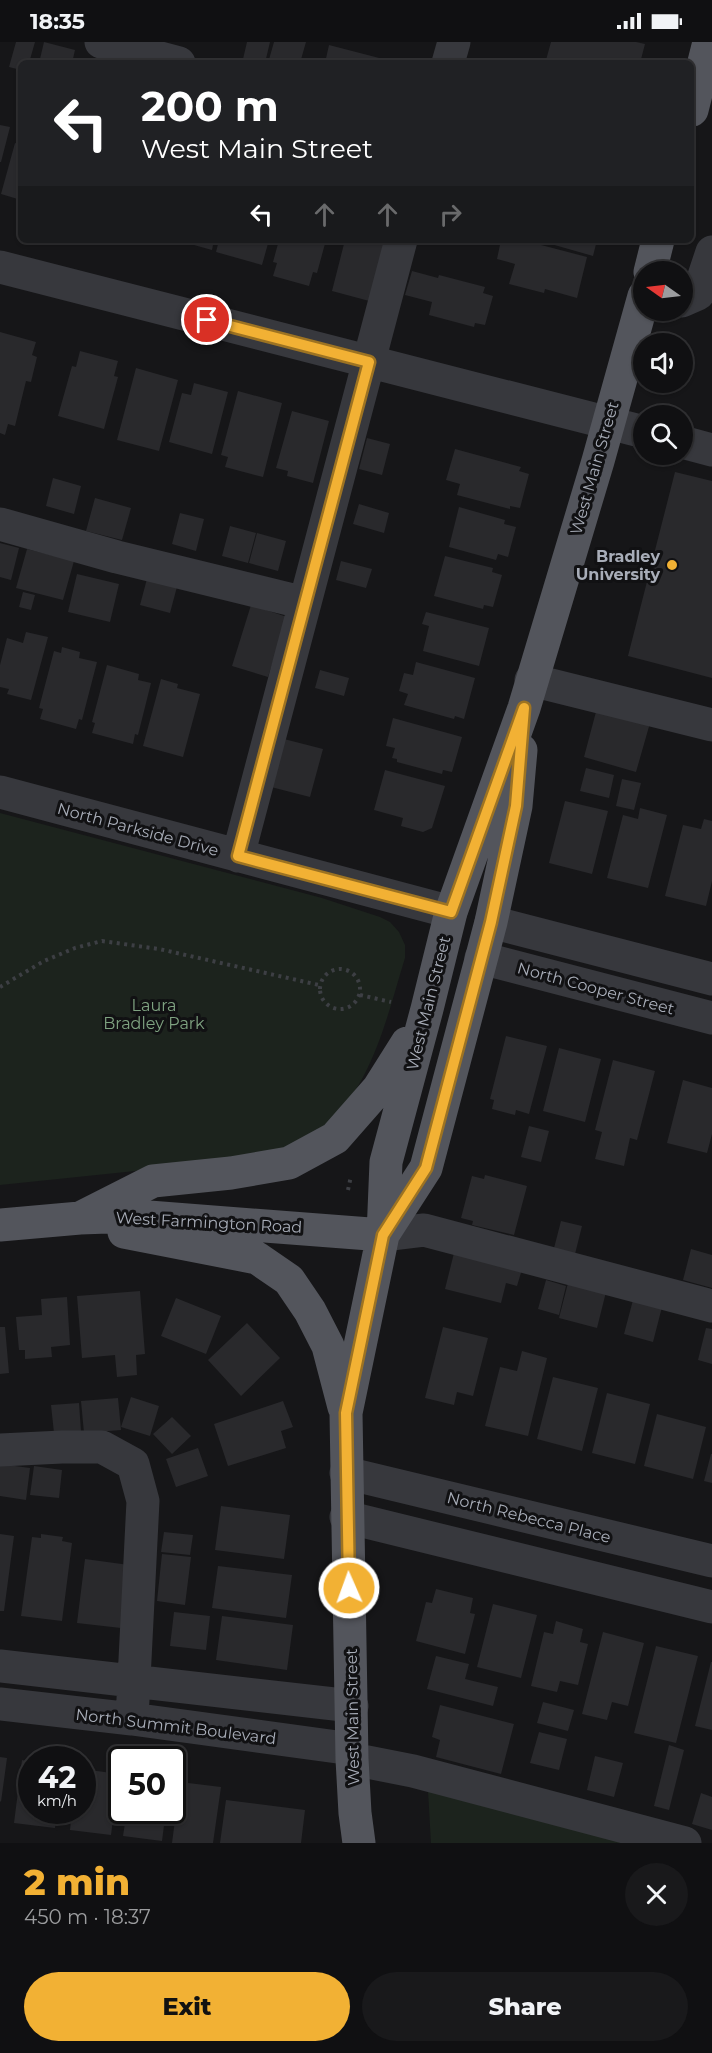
<!DOCTYPE html>
<meta charset="utf-8">
<style>
body{margin:0;font-family:Montserrat,sans-serif;background:#19191b;color:#f1f3f6;height:100vh;display:flex;flex-direction:column;font-size:22px;white-space:nowrap}
*{box-sizing:border-box;margin:0}
p{font-size:20px;color:#9c9d9f}
.icon{flex:none;width:33px;height:33px;fill:none;stroke:currentColor;stroke-width:2;stroke-linecap:round;stroke-linejoin:round}
.map{position:relative;height:1801px;overflow:hidden}
.side{display:flex;flex-direction:column;background:#101012;flex:1}
.side>*{flex:none}
.guide{position:absolute;left:18px;top:18px;width:676px;height:183px;border-radius:9px;box-shadow:0 2px 4px #0004,0 0 0 2px #303032;background:#202124;color:#fff;overflow:hidden}
.needle{width:39px;rotate:284deg}
.tools{position:absolute;left:633px;top:219px;display:grid;gap:12px}
.tools a{display:grid;place-items:center;width:60px;height:60px;border-radius:50%;background:#101012;box-shadow:0 2px 4px #0004,0 0 0 2px #303032;font-size:30px}
.speed{position:absolute;left:18px;top:1704px;display:flex;gap:12px;font-size:30px;font-weight:700;text-align:center}
.speed>*{display:grid;place-content:center;width:78px;height:78px;border-radius:50%;background:#101012;box-shadow:0 2px 4px #0004,0 0 0 2px #303032;line-height:1}
.speed small{font-size:15px;font-weight:400}
.speed .limit{border:3px solid #111;border-radius:9px;background:#fff;color:#111}
.pin{position:absolute;display:grid;place-items:center;width:51px;height:51px;color:#fff;margin:-26px;border:3px solid #fff;border-radius:50%;box-shadow:0 2px 6px #0007}
.me{position:absolute;width:66px;margin:-33px;rotate:358deg;stroke-linejoin:round;filter:drop-shadow(0 0 4px #0008)}
.turn{display:flex;align-items:center;gap:21px;height:126px;padding:0 24px;font-size:27px}
.turn .icon{width:78px;height:78px;stroke-width:2.5}
.turn b{display:block;font-size:42px;line-height:51px}
.lanes{display:flex;align-items:center;height:57px;padding:0 24px;background:#0003;justify-content:center;gap:30px;direction:ltr}
.lanes .off{opacity:.35}
.round{display:grid;place-items:center;flex:none;width:63px;height:63px;border-radius:32px;background:#19191b}
.overview{display:flex;align-items:center;justify-content:space-between;height:102px;padding:0 24px}
h1{font-size:36px;font-weight:800;line-height:45px;color:#f2b134}
.action{display:flex;gap:12px;margin-top:auto;padding:12px 24px}
.action a{flex:1;height:69px;border-radius:36px;background:#f2b134;color:#111;font-size:24px;font-weight:800;line-height:69px;text-align:center}
.action a+a{background:#19191b;color:#f1f3f6}
.status{display:flex;justify-content:space-between;align-items:center;height:42px;padding:0 30px;background:#101012;direction:ltr}
.status svg{height:16px;fill:currentColor}
.map>svg:first-child{display:block}
.green{fill:#1c231d}
.building{fill:#29292c}
.lines{fill:none;stroke-linecap:round;stroke-linejoin:round}
.path{stroke:#3d3f44;stroke-width:4;stroke-dasharray:3 4.5;stroke-linecap:butt}
.minor{stroke:#37383d;stroke-width:33}
.major{stroke:#53555c;stroke-width:33}
.route-casing{stroke:#9d7322;stroke-width:15}
.route{stroke:#f2b134;stroke-width:10}
.poi-dot{fill:#f2b134;stroke:#111113;stroke-width:2}
.labels{text-anchor:middle;stroke-width:6;stroke-linejoin:round;paint-order:stroke}
.street-label{font-size:16px;fill:#a8adb8;stroke:#111113}
.poi-label{font-size:16px;font-weight:bold;fill:#a8adb8;stroke:#111113;text-anchor:end}
.park-label{font-size:16px;fill:#7fa381;stroke:#111113}
</style>
<div class="status"><b>18:35</b><svg viewBox="0 0 49 12"><path d="M0 12V9h3v3zM5 12V6h3v6zM10 12V3h3v9zM15 12V0h3v12zM26 1h20v11H26zM47 4h2v5h-2z"/></svg></div>
<div class="map">
<svg width="712" height="1801" viewBox="0 0 712 1801">
<rect width="100%" height="100%" fill="#161618"/>
<!-- green -->
<path class="green" d="M0 771 322 856 380 875 390 880 399 890 405 903V916C387 975 373 1040 327 1084 311 1099 281 1108 261 1116L0 1143Z
M428 1749 635 1801H431Z"/>
<!-- building -->
<path class="building" d="M16 0H35L29 21H21V28L9 25Z
M44 0 75 8 72 21H39Z
M247 0H270L265 21 243 17Z
M274 0H306L300 21H268Z
M551 0H636L645 2 640 21H558L546 18Z
M329 3 383 17 382 21H325Z
M0 83 10 85 1 120H0Z
M15 101 21 103V158L1 152Z
M176 198H214L212 208Z
M219 198H269L262 223 216 210Z
M279 198H326L317 231 313 230 309 244 273 234 277 221 273 220Z
M345 198H389L373 260 332 249Z
M501 198H522L587 215 577 256 545 247 544 251 509 242 515 222 497 217Z
M537 198H597L593 214Z
M412 229 438 236 439 233 485 245 483 251 493 254 485 283 475 281 474 285 429 273 432 260 405 253Z
M0 290 36 300 32 313 37 315 31 340 26 339 15 384 8 382 5 393 0 391Z
M80 309 118 319 114 334 118 335 104 387 58 374 72 324 76 325Z
M136 326 178 338 159 409 117 398Z
M194 341 228 350 212 412 169 400 182 351 191 353Z
M238 349 282 361 263 435 225 425 228 415 221 413Z
M292 369 329 379 313 441 287 434 288 429 276 426Z
M367 396 390 402 382 433 359 427Z
M455 407 521 425 519 429 529 432 520 466 510 464V467L457 453 460 442 446 438Z
M675 430 712 439V636L628 614Z
M53 436 81 444 74 472 46 464Z
M95 456 131 466 122 498 86 489Z
M359 462 389 471 384 491 353 482Z
M459 465 505 478 504 482 516 485 508 515 498 512 496 518 449 505Z
M180 471 204 477 196 509 172 502Z
M230 484 256 491 248 521 222 514Z
M257 491 286 499 278 529 249 521Z
M0 501 19 506 11 538 0 535Z
M27 507 74 519 63 558 16 546Z
M445 514 493 526 492 530 502 533 493 565 484 563 483 567 434 554Z
M341 519 372 527 366 546 336 538Z
M77 532 119 542 110 580 68 570Z
M148 533 178 541 170 571 140 563Z
M23 550 35 553 31 568 19 565Z
M251 563 287 575 268 635 232 624Z
M426 570 489 586 479 624 423 609 429 584 422 582Z
M26 590 48 595 31 658 7 652 9 647 0 645V623L7 596 23 601Z
M62 605 80 610 79 616 97 620 82 678 79 677 76 687 40 677 43 667 39 666 54 609 61 611Z
M416 620 475 636 464 677 455 674 454 677 404 663 408 652 399 649 404 631 413 633Z
M107 623 139 632 138 638 151 641 138 693 135 692 133 702 92 691 95 681 92 680Z
M320 628 349 636 344 654 315 646Z
M161 637 178 642 177 646 200 652 183 715 143 704Z
M597 666 650 681 636 730 584 715Z
M393 676 462 695 452 730 443 728 442 732 397 720V717L392 716 395 706 386 704Z
M284 697 323 707 310 755 271 745Z
M586 726 614 733 609 756 580 749Z
M385 728 445 744 432 786 423 790 401 784 403 776 374 768Z
M622 737 641 741 634 768 616 764Z
M565 759 608 769 592 832 549 821Z
M640 766 667 773 648 846 607 836 623 773 638 777Z
M704 777 712 779V839L706 864 665 854 683 783 701 787Z
M506 994 547 1004 529 1072 516 1068 515 1073 492 1067 494 1058 490 1057Z
M559 1006 601 1017 585 1080 543 1069Z
M613 1018 655 1029 637 1098 630 1096 624 1124 595 1117 602 1090 595 1088Z
M683 1038 712 1046V1092L707 1111 667 1101Z
M529 1084 549 1089 541 1120 521 1115Z
M485 1133 527 1144 514 1193 472 1183 473 1179 461 1176 472 1134 484 1137Z
M561 1179 582 1184 574 1216 553 1210Z
M455 1207 523 1224 517 1244 506 1241 501 1261 445 1247Z
M691 1207 712 1213V1246L683 1238Z
M546 1238 566 1244 559 1273 538 1267Z
M568 1241 606 1250 597 1286 559 1276Z
M140 1249 145 1312 136 1313 137 1333 117 1335 115 1313 82 1316 77 1254Z
M67 1255 70 1303 51 1305 52 1315 25 1317V1308H19L16 1275 42 1273 41 1257Z
M176 1256 221 1274 206 1312 161 1294Z
M633 1258 662 1265 653 1300 624 1292Z
M247 1281 280 1316 241 1354 208 1318Z
M0 1285H5L9 1331 0 1332Z
M443 1285 488 1296 473 1354 457 1350 454 1363 425 1356Z
M706 1286 712 1287V1322L698 1318Z
M522 1309 547 1316 528 1394 485 1384 500 1325 517 1329Z
M553 1335 598 1346 582 1409 537 1397Z
M607 1351 650 1362 635 1422 592 1411Z
M131 1355 159 1364 150 1394 121 1385Z
M118 1356 121 1388 84 1391 81 1359Z
M283 1359 293 1385 281 1389 286 1406 228 1424 214 1382Z
M79 1361 81 1389 54 1391 51 1363Z
M657 1372 706 1385 693 1437 644 1424Z
M172 1375 191 1394 172 1412 153 1392Z
M198 1406 208 1434 176 1445 166 1417Z
M711 1412H712V1441L704 1439Z
M0 1422 30 1426 26 1458 0 1454Z
M34 1424 62 1428 59 1456 30 1453Z
M221 1464 290 1473 284 1517 215 1508Z
M164 1490 193 1493 190 1513 161 1510Z
M0 1492 14 1494 4 1569H0Z
M41 1492 63 1495 62 1499 72 1501 62 1579 21 1574 32 1495 41 1496Z
M162 1512 191 1515 185 1563 157 1559Z
M85 1517 129 1523 121 1586 77 1581Z
M218 1524 292 1533 286 1576 212 1566Z
M436 1547 473 1556 470 1571 475 1572 465 1612 416 1599 426 1560 432 1561Z
M493 1562 537 1573 521 1636 477 1625Z
M174 1570 210 1574 206 1608 170 1604Z
M222 1574 293 1583 287 1628 216 1618Z
M556 1579 583 1587 580 1600 588 1602 578 1643 560 1639 557 1650 531 1644 544 1590 553 1592Z
M603 1590 644 1601 628 1664 612 1660 607 1678 582 1672Z
M656 1604 698 1614 676 1701 634 1691Z
M436 1614 469 1622 465 1637 498 1645 493 1664 427 1647Z
M711 1620H712V1688L695 1684Z
M543 1660 574 1668 568 1689 537 1681Z
M440 1663 514 1682 501 1732 436 1715 440 1698 432 1695Z
M539 1690 567 1697 559 1728 530 1721Z
M669 1703 684 1708 669 1768 654 1764Z
M595 1714 623 1721 614 1755 587 1748Z
M0 1715 7 1716 1 1760 0 1759Z
M22 1718 32 1720V1768H57L55 1786 14 1781Z
M82 1727 119 1732 111 1793 70 1788 72 1768H82Z
M180 1740 221 1745 213 1801H172Z
M701 1751 712 1755V1788L692 1782Z
M226 1758 305 1768 301 1801H220Z
M127 1768H166L162 1799 123 1794Z"/>
<g class="lines">
<!-- path -->
<path class="path" d="M320 947a20 20 0 1 1 40 0a20 20 0 1 1-40 0Z
M0 945 44 919 75 906 102 899 159 907 319 943
M360 953 391 960
M348 1148 351 1134"/>
<!-- minor -->
<path class="minor" d="M101 0 179 21
M448 21 454 0
M0 225 644 390
M682 259 698 252 712 210
M682 400 712 408
M0 482 117 515 305 561
M531 638 712 683
M0 750 451 870
M238 814 401 198
M491 880 712 937
M481 916 712 976
M383 1193 424 1188 712 1264
M0 1408 62 1405H102L133 1422 143 1459 132 1677
M346 1431 712 1519
M346 1475 712 1565
M0 1624 352 1664
M0 1662 132 1677 352 1707
M352 1717 413 1729 685 1801"/>
<!-- major -->
<path class="major" d="M692 68 709 0
M650 230 658 198
M80 1176 153 1139 231 1131 289 1121 335 1096 378 1047 407 1001
M0 1183 80 1176 136 1174 383 1193
M124 1190 257 1216 289 1238 310 1269 328 1304 344 1365
M384 1191 426 1126 491 880 516 764 521 708
M359 1801 355 1771 352 1717 346 1371 383 1193 386 1120 427 967 451 870 524 666 598 419 644 254"/>
</g>
<g class="lines">
<defs>
<path id="route" d="M207 278 369 320 238 814 451 870 524 666 516 764 491 880 426 1126 383 1193 346 1371 349 1546"/>
</defs>
<!-- route casing -->
<use href="#route" class="route-casing"/>
<!-- route -->
<use href="#route" class="route"/>
</g>
<!-- markers -->
<circle class="poi-dot" cx="672" cy="523" r="6"/>
<g class="labels">
<!-- street labels -->
<g class="street-label">
<text transform="translate(594 426) rotate(-74)" y="6">West Main Street</text>
<text transform="translate(138 787) rotate(15)" y="6">North Parkside Drive</text>
<text transform="translate(596 946) rotate(15)" y="6">North Cooper Street</text>
<text transform="translate(428 961) rotate(-76)" y="6">West Main Street</text>
<text transform="translate(209 1180) rotate(3)" y="6">West Farmington Road</text>
<text transform="translate(529 1475) rotate(14)" y="6">North Rebecca Place</text>
<text transform="translate(352 1675) rotate(-91)" y="6">West Main Street</text>
<text transform="translate(176 1684) rotate(7)" y="6">North Summit Boulevard</text>
</g>
<!-- poi labels -->
<g class="poi-label">
<text x="660" y="520">Bradley<tspan x="660" dy="18">University</tspan></text>
</g>
<!-- park labels -->
<g class="park-label">
<text x="154" y="969">Laura<tspan x="154" dy="18">Bradley Park</tspan></text>
</g>
</g>
</svg>
<div class="tools">
<a><svg class="needle" viewBox="-14 -14 28 28"><path d="M0-13l5 13h-10z" fill="#e53935"/><path d="M0 13l5-13h-10z" fill="#9c9d9f"/></svg></a>
<a><svg class="icon" aria-label="sound" viewBox="0 0 24 24"><path d="M4 9h4l5-4v14l-5-4H4zM17 9q2 3 0 6"/></svg></a>
<a><svg class="icon" aria-label="search" viewBox="0 0 24 24"><circle cx="10" cy="10" r="6"/><path d="M15 15l6 6"/></svg></a>
</div>
<div class="speed"><div>42<small>km/h</small></div><div class="limit">50</div></div>
<div class="pin" style="left:207px;top:278px;background:#d93025"><svg class="icon" aria-label="arrive" viewBox="0 0 24 24"><path d="M6 21V4h12l-3 4 3 4H6"/></svg></div>
<svg class="me" style="left:349px;top:1546px" viewBox="-20 -20 40 40"><circle r="17" fill="#f2b134" stroke="#fff" stroke-width="3"/><path d="M0-11L8 9 0 5-8 9z" fill="#fff"/></svg>
<div class="guide">
<div class="turn"><svg class="icon" aria-label="left" viewBox="0 0 24 24"><path d="M17 20v-9H6M10 6l-5 5 5 5"/></svg><div><b>200 m</b>West Main Street</div></div>
<div class="lanes"><svg class="icon" aria-label="left" viewBox="0 0 24 24"><path d="M17 20v-9H6M10 6l-5 5 5 5"/></svg><svg class="icon off" aria-label="ahead" viewBox="0 0 24 24"><path d="M12 20V5M6 11l6-6 6 6"/></svg><svg class="icon off" aria-label="ahead" viewBox="0 0 24 24"><path d="M12 20V5M6 11l6-6 6 6"/></svg><svg class="icon off" aria-label="right" viewBox="0 0 24 24"><path d="M7 20v-9h11M14 6l5 5-5 5"/></svg></div>
</div>
</div>
<section class="side">
<div class="overview"><div><h1>2 min</h1><p>450 m · 18:37</p></div><a class="round"><svg class="icon" aria-label="close" viewBox="0 0 24 24"><path d="M6 6l12 12M18 6L6 18"/></svg></a></div>
<div class="action"><a>Exit</a><a>Share</a></div>
</section>
